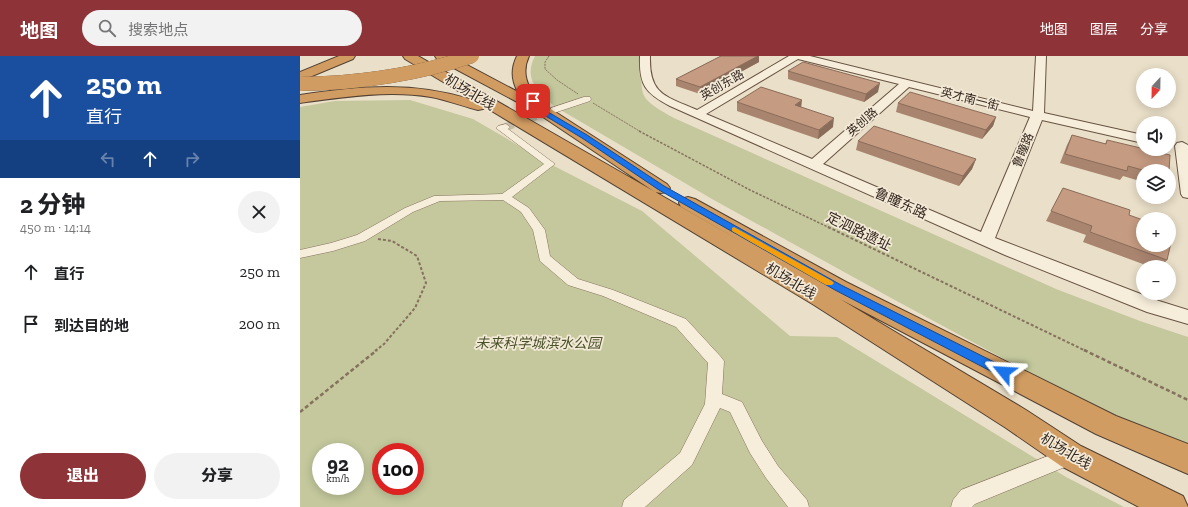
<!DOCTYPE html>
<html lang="zh">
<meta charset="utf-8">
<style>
body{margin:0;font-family:"Zilla Slab","Noto Sans SC",serif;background:#f2f2f2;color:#202124;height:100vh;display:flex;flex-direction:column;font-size:15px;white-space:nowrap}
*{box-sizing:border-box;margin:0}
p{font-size:13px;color:#757577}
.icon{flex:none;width:22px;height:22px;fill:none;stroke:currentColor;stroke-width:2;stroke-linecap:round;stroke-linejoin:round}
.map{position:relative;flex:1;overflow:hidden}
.drawer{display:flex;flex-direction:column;background:#fff;width:300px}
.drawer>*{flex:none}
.banner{background:#1a4fa0;color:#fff;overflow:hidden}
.needle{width:26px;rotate:202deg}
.tools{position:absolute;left:836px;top:12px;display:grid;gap:8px}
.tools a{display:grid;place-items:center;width:40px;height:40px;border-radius:50%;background:#fff;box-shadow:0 2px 10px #0003;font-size:20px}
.speed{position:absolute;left:12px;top:387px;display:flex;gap:8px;font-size:20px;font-weight:700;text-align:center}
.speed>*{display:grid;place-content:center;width:52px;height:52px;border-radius:50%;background:#fff;box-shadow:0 2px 10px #0003;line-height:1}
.speed small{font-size:10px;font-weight:400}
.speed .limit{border:6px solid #d22;background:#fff;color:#111}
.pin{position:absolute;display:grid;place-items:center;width:34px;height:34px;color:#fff;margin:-17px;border-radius:8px;box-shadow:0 2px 6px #0006}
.me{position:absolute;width:44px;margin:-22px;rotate:297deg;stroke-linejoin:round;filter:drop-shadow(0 0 3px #0008)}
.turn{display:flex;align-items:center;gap:14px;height:84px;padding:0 20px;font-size:18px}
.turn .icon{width:52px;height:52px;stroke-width:2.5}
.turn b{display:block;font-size:28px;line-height:34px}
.lanes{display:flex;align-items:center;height:38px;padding:0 20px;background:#0003;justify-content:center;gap:20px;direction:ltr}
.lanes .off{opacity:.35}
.round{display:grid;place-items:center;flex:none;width:42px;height:42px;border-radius:21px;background:#f2f2f2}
.head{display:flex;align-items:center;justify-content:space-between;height:68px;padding:0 20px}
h1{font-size:24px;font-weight:800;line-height:30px}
.cta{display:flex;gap:8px;margin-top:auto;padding:8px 20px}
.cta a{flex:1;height:46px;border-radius:24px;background:#8e3438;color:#fff;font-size:16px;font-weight:800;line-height:46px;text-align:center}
.cta a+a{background:#f2f2f2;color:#202124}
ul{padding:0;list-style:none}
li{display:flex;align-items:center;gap:12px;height:52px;padding:0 20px}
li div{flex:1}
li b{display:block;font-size:15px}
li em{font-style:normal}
header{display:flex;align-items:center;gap:24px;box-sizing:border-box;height:56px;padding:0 20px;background:#8e3438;color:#fff}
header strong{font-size:19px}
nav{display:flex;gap:22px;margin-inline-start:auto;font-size:14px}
.search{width:280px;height:36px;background:#f2f2f2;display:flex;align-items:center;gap:10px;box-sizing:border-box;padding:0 14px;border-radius:22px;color:#757577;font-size:15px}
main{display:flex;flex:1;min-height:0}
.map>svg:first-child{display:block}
.green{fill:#c4c89c;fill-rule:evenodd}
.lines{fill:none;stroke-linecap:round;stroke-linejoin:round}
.street-tunnel{stroke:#c6bba7;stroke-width:8;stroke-dasharray:8 4;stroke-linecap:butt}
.street-casing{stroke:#85715e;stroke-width:1}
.secondary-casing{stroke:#675342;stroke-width:2}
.highway-casing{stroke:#534032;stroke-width:2}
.path-far3{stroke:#85715e;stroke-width:1;stroke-dasharray:2 1;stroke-linecap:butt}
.path-far2{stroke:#85715e;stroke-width:1.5;stroke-dasharray:2.5 1.5;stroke-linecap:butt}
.path-far1{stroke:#85715e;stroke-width:2;stroke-dasharray:3 2;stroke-linecap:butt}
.path{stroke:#85715e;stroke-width:2.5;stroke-dasharray:4 2.5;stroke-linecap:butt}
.street{fill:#f6edda;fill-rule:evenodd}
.secondary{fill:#f6edda;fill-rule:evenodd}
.highway{fill:#d19c61;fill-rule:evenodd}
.highway-bridge-casing{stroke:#534032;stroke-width:14;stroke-linecap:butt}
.highway-bridge{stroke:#d19c61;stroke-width:14}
.wall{fill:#a9856f}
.shaded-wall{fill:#8a6c5a}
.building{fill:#c59b81;stroke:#8a6c5a}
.route{fill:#1a73e8;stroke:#114b97}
.slow{fill:#f59e0b}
.labels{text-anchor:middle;stroke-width:3.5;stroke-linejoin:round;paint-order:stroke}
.far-street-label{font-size:12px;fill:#372a21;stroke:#f3e9d7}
.street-label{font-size:14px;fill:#372a21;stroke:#f3e9d7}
.park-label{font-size:14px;font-style:italic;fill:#495129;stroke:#f3e9d7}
</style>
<header>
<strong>地图</strong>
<div class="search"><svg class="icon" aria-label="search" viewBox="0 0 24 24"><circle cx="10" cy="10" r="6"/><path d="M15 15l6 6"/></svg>搜索地点</div>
<nav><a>地图</a><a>图层</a><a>分享</a></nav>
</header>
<main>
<section class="drawer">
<div class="banner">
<div class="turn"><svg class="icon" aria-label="ahead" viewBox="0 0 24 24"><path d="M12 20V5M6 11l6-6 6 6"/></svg><div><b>250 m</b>直行</div></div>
<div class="lanes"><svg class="icon off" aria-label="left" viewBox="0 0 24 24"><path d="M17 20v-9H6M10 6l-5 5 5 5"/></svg><svg class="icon" aria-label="ahead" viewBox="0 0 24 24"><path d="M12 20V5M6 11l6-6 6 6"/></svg><svg class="icon off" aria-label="right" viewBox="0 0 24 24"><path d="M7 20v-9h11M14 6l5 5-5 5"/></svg></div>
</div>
<div class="head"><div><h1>2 分钟</h1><p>450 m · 14:14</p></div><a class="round"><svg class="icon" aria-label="close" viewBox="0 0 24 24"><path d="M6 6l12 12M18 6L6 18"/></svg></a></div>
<ul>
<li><svg class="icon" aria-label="ahead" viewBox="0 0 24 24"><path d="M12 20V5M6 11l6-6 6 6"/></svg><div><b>直行</b></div><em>250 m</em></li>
<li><svg class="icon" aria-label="arrive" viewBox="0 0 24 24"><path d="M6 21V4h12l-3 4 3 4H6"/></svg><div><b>到达目的地</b></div><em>200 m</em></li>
</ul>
<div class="cta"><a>退出</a><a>分享</a></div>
</section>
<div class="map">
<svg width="888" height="451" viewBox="0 0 888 451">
<rect width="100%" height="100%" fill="#eadfc8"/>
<!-- green -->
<path class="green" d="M235 0H342C341 42 337 41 374 62L756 233 840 265 888 281V394L756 331 593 243 412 143 254 50C238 36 223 23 235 0Z
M110 44 173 63 250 108 342 155 490 280 537 281 766 421 824 451H0V51L35 45ZM21 396H55V430H21ZM81 396H115V430H81Z"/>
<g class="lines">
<!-- street-tunnel -->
<path class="street-tunnel" d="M206 71 254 54"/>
<defs>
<path id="street" d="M284 41H290L291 43 290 45 254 57 250 54 251 52Z
M206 68 210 71 208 73 255 108 212 141 229 152 245 174 250 200 278 223 313 234 386 263 421 301 424 305 422 338 442 346 462 385 478 410 507 444 509 451H488L466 422 450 397 430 356 420 352 392 409 345 451H322L324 444 380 397 405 348 408 307 376 271 303 240 268 229 240 205 233 174 221 156 203 144 140 145 113 156 65 185 33 195 0 202V194L31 187 57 179 105 152 134 140 202 138 244 108 196 72 198 70Z
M771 391 777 394 780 400 777 406 675 448 672 451H651L653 444 661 434Z"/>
<path id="secondary" d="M340 0H350C349 39 365 40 397 54L489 0H510L733 55 736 0H746L744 57 843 79V87L742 64 695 182 859 245 888 254V268L847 256 705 199 370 50C345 37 339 29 340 0ZM498 3 599 28 512 103 406 58ZM609 31 730 61 681 176 523 108Z
M882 86 888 89V142L883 141 881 138 875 90 877 87Z"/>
<path id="highway" d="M39 0H55L53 3 0 25V16Z
M103 0H118L451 191 381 151 379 147 381 143 388 141 395 143 546 226 816 360 888 388V418L796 378 540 243 726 354 781 390 883 440 888 451H839L761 410 706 372 514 249 185 51 183 53 178 54C162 50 147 44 131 41 88 34 43 41 0 47V39C61 30 113 25 173 44L105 3Z
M135 0H150L218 36C211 24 211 12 217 0H229C220 19 229 35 243 48L367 128 370 132 367 136 361 137 355 136 234 55 137 3Z"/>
</defs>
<!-- street casing -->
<use href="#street" class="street-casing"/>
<!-- secondary casing -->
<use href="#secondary" class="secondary-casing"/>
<!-- highway casing -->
<use href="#highway" class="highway-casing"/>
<!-- path-far3 -->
<path class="path-far3" d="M249 0 245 6V13L257 24 278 38
M293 47 341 76"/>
<!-- path-far2 -->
<path class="path-far2" d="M339 75 450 134 530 172"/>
<!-- path-far1 -->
<path class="path-far1" d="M528 171 786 295
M75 295 84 288 115 252 126 227 117 200 92 185 78 183"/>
<!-- path -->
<path class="path" d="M784 294 888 344
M0 356 77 294"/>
<!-- street -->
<use href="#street" class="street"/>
<!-- secondary -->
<use href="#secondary" class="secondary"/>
<!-- highway -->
<use href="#highway" class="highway"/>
<defs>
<path id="highway-bridge" d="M0 28C59 27 116 19 172 0"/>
</defs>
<!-- highway-bridge casing -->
<use href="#highway-bridge" class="highway-bridge-casing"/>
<!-- highway-bridge -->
<use href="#highway-bridge" class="highway-bridge"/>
</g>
<!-- wall -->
<path class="wall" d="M421 0H459V6L400 38 376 30V23Z
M488 15 578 36 564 46 488 23Z
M437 46 501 51 533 71 518 83 437 55Z
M598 47 696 61 693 70 682 83 596 56Z
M772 79 805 88 807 84 869 115H843V126L823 120 820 124 760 107 767 89Z
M558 85 676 103 672 113 659 130 556 94Z
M763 132 829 159 867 204 861 211H851L783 186 786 179 746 165Z"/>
<!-- shaded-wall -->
<path class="shaded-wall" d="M458 0H459V6L400 38V31Z
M580 27 578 36 564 46 566 38Z
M502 44 501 53 495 49Z
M696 61 693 70 682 83 686 74Z
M534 62 533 71 518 83 519 74Z
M676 103 672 113 659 130 663 120Z"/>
<!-- building -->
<path class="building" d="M421 0H458L400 31 376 23Z
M503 6 580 27 566 38 488 15Z
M461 31 502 44 495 49 534 62 519 74 437 46Z
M610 36 696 61 686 74 598 47Z
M574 70 676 103 663 120 558 85Z
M772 79 806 88 807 84 870 99 869 115H846L828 110 827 115 765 98Z
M763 132 830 154 829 159 843 164V189H869V173L874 174 867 204 790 176 792 170 751 155Z"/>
<!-- route -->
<path class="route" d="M231 44H235L243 53 287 79 364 130 541 229 708 313 709 316 708 320 704 321 700 320 535 234 359 134 282 82 239 56 231 47Z"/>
<!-- slow -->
<path class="slow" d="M434 171 532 225 534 227 532 229H526L432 175V172Z"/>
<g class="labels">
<!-- far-street labels -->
<g class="far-street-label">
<text transform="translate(422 29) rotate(-30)" y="4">英创东路</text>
<text transform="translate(670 43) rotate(14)" y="4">英才南一街</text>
<text transform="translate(562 66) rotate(-41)" y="4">英创路</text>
<text transform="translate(723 94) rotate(-68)" y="4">鲁瞳路</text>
</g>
<!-- street labels -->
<g class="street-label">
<text transform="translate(170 36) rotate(31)" y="5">机场北线</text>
<text transform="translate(601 147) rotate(24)" y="5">鲁瞳东路</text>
<text transform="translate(559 175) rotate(26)" y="5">定泗路遗址</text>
<text transform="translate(491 225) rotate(31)" y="5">机场北线</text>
<text transform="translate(766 395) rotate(31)" y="5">机场北线</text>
</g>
<!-- park labels -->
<g class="park-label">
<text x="238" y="292">未来科学城滨水公园</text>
</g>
</g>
</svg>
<div class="tools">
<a><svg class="needle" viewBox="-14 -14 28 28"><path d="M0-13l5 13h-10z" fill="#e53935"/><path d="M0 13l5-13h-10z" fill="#757577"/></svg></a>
<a><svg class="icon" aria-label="sound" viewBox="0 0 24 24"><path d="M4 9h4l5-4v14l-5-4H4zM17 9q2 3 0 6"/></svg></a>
<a><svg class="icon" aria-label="layers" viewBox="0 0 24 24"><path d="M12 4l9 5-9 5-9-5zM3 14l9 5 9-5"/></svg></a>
<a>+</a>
<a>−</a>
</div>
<div class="speed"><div>92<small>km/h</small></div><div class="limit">100</div></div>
<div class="pin" style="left:233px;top:45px;background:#d93025"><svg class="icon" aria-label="arrive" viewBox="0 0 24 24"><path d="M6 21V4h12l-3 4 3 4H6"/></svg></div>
<svg class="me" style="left:704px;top:316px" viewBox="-20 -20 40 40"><path d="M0-17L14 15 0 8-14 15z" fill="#1a73e8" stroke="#fff" stroke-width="4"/></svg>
</div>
</main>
